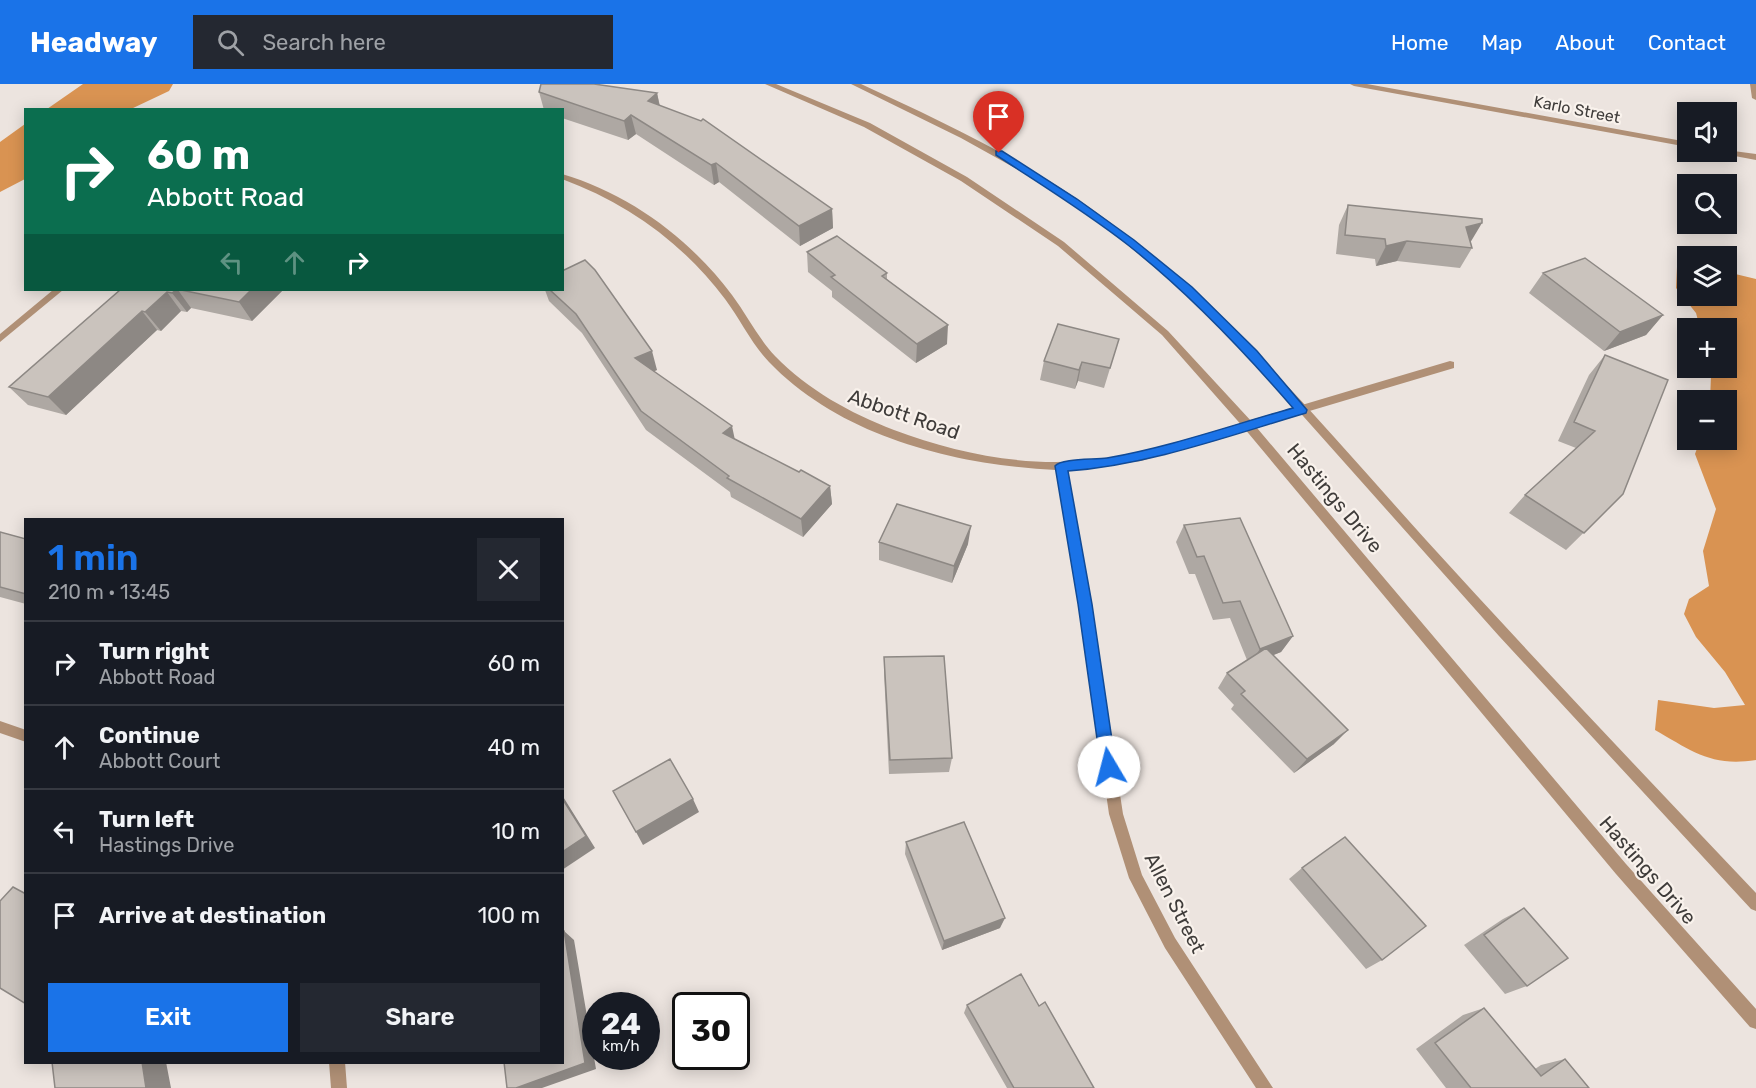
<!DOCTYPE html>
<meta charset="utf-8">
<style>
body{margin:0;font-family:Rubik,sans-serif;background:#242831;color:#f1f3f6;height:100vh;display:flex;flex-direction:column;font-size:22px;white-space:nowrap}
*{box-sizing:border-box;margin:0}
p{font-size:20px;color:#9ea1a6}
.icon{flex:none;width:33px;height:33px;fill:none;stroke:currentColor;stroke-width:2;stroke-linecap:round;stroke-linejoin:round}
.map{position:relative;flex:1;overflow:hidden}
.side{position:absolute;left:24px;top:434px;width:540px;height:546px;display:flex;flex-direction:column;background:#171b24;border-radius:0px;box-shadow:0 3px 15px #0003}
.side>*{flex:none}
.hud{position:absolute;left:24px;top:24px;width:540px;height:183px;border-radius:0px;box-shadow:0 3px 15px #0003;background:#0b6e4f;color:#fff;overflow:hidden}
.tools{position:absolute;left:1677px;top:18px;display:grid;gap:12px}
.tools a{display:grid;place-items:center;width:60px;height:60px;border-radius:0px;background:#171b24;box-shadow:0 3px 15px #0003;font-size:30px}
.speed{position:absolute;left:582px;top:908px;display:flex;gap:12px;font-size:30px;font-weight:700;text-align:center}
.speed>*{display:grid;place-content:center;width:78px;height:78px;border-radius:50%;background:#171b24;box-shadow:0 3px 15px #0003;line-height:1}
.speed small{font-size:15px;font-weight:400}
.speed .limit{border:3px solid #111;border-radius:9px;background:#fff;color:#111}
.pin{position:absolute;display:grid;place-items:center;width:51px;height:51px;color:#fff;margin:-62px -26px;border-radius:50% 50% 50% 0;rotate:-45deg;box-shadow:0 0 6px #0007}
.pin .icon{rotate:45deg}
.me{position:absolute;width:66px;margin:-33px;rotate:352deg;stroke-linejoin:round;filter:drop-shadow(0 0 4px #0008)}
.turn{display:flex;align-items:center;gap:21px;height:126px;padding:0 24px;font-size:27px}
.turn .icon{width:78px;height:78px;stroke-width:2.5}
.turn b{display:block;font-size:42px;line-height:51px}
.lanes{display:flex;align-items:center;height:57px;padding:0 24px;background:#0003;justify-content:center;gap:30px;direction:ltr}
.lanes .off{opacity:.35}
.round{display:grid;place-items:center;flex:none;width:63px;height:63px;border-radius:0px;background:#242831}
.head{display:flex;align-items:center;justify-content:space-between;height:102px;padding:0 24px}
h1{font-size:36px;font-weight:600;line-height:45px;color:#1a73e8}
.button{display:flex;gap:12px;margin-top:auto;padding:12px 24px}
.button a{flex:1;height:69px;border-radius:0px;background:#1a73e8;color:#fff;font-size:24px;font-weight:600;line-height:69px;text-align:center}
.button a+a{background:#242831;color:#f1f3f6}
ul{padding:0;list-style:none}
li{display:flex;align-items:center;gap:18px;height:84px;padding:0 24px;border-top:2px solid #363941}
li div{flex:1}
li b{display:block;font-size:22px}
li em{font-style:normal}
header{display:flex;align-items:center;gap:36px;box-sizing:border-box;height:84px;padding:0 30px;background:#1a73e8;color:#fff}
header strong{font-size:28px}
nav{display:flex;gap:33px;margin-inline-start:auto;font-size:21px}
.search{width:420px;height:54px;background:#242831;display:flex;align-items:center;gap:15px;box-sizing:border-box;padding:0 21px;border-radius:0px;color:#9ea1a6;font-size:22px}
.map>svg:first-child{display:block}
.forest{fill:#d99352}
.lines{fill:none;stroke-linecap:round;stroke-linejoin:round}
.minor{fill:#b09076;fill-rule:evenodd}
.tertiary{fill:#b09076;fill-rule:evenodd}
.wall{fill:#aea8a3}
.shaded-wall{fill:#8d8884}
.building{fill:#cac3bd;stroke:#8d8884;stroke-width:1.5}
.route{fill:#1a73e8;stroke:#114b97;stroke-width:1.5}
.labels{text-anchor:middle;stroke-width:4.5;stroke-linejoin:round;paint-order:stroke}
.far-street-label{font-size:16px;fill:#3f3c3a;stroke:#f9f2ec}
.street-label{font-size:20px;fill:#3f3c3a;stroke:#f9f2ec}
</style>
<header>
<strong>Headway</strong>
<div class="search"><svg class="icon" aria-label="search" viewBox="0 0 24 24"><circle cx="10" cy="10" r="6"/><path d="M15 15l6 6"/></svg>Search here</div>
<nav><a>Home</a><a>Map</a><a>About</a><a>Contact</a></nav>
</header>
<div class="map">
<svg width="1756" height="1004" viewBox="0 0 1756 1004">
<rect width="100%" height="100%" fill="#ece4df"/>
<!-- forest -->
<path class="forest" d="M83 0H173L169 7 131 25H47Z
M25 40V95L0 108V58Z
M1677 183H1687L1688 212H1726L1727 188 1756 195V676C1711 683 1692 667 1655 646L1658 616 1714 624 1745 621 1725 588 1696 553 1684 530 1689 515 1709 502 1703 467 1716 425 1695 370 1700 356H1726V316H1710L1711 292 1709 284H1726V244H1700L1696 229 1676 204Z"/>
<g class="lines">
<!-- minor -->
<path class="minor" d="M1350 0H1367L1688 58V63L1354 2Z
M1750 0H1756V16L1752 14Z
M1726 66 1756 70V76L1724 70 1720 68H1726Z
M562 90C630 110 690 155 732 211 747 231 758 254 775 272 808 306 850 329 894 346 952 368 1019 382 1081 377 1135 373 1186 356 1238 340 1308 319 1379 298 1450 277L1454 278V284L1141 377 1067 386 1091 520 1123 730 1142 791 1175 854 1273 1004H1256L1165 864 1129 794 1109 730 1079 520 1056 386C955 381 841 353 769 278 751 259 740 235 725 215 683 159 627 119 562 95Z
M53 206H63L0 258V250Z
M0 637 26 646V658L0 649Z
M329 978H345L347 1004H331Z"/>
<!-- tertiary -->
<path class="tertiary" d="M765 0H776L870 39 967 93 1064 158 1168 247 1252 338 1626 780 1756 925V945L1750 943 1616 790 1244 344 1162 251 1058 162 961 97 864 43Z
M851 0H861C946 39 1032 80 1107 136 1229 227 1325 344 1426 456 1534 575 1645 692 1756 809V827L1751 825 1499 552 1279 305 1207 231 1169 195 1098 137 1031 93 961 54Z"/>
</g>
<!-- wall -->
<path class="wall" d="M539 8 657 9 660 22 832 125 833 144 800 162 719 98 714 101 636 50 628 56 562 34V26H544Z
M1348 121 1471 159 1472 164 1460 184 1397 177 1376 182 1375 175 1336 170 1339 141Z
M807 168 887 189V195L947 260 916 279 832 213V207L808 188Z
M1543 189 1663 231 1646 251 1604 267 1529 209Z
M120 206H283L252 237 191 224 187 228 181 227 161 247 157 246 66 331 28 321 9 303Z
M545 206H562L657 286 654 287 735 355 799 388 830 402 832 420 803 453 731 413 730 408 646 346 582 249 549 217Z
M1119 255 1104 304 1078 297 1075 305 1040 296 1044 277Z
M1605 271 1623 410 1566 466 1509 429 1525 411 1576 364 1558 357 1589 291Z
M1184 441 1293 552 1281 568 1273 571 1334 660 1294 689 1231 625 1234 621 1218 604 1227 589 1247 576 1230 534 1213 536 1195 490H1189L1176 458Z
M0 448 26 455V520L0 513Z
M879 458 968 460 952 499 879 476Z
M884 573 952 674 949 688 889 690 884 589Z
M906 758 1000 844 942 866 905 770Z
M1302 784 1382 876 1366 885 1289 795Z
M1524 824 1527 902 1505 910 1464 861 1503 835Z
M967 921 1039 922 1094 1004H1007L964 929Z
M1484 924 1535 985 1541 981 1565 975 1589 1004H1446L1416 965 1463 931Z"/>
<!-- shaded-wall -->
<path class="shaded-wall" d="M657 9 661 29 648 17Z
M631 31 636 50 628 56 624 37Z
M716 79 719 98 714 101 711 81Z
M832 125 833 144 800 162 799 142Z
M1482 139 1470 159 1455 163 1466 143Z
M1407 157 1397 177 1376 182 1386 162Z
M176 206H178L191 224 187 228 172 209Z
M251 206H283L252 237 239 218Z
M167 208 181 227 161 247 145 228Z
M142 227 157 246 66 331 48 313Z
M1663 231 1646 251 1604 267 1620 248Z
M948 241 947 260 916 279 917 260Z
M652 267 657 286 640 293 635 274Z
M1082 278 1078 297 1075 305 1079 286Z
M732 342 736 361 723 349Z
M830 402 832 420 803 453 801 435Z
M971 442 968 460 952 499 954 482Z
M1293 552 1281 568 1249 581 1260 565Z
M1348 646 1334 660 1294 689 1307 675Z
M562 711 595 764 562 786Z
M693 715 699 728 643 761 636 748Z
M1005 834 1000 844 942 866 944 857Z
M564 847 574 856 596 985 542 1004H516Z
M142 978H166L171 1004H146Z"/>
<!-- building -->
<path class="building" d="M541 0H594L657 9 648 17 701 37 703 35 832 125 799 142 716 79 711 81 631 31 624 37 539 8Z
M1348 121 1482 135V139L1466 143 1472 164 1407 157 1386 162 1385 155 1345 151Z
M837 152 887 189 882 192 948 241 917 260 831 193 835 191 807 168Z
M1585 174 1663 231 1620 248 1543 189Z
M585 176 595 186 652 267 635 274 732 342 723 349 799 388 801 386 830 402 801 435 727 394 729 392 641 327 576 230 550 206H562V187Z
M120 206H176L172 209 167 208 145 228 142 227 48 313 9 303Z
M181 206H251L239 218Z
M1058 240 1119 255 1110 284 1082 278 1079 286 1044 277Z
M1605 271 1668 296 1623 410 1584 449 1525 411 1595 347 1574 338Z
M897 420 971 442 954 482 879 458Z
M1240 434 1293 552 1260 565 1240 517 1223 519 1204 472 1197 473 1184 441Z
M0 448 26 455V510L0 503Z
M1266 564 1348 646 1307 675 1241 610 1245 607 1227 589Z
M944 572 952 674 890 676 884 573Z
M670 675 693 715 636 748 613 707Z
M562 714 586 752 562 768Z
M964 738 1005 834 944 857 906 758Z
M1345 753 1426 842 1382 876 1302 784Z
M13 803 26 810V920L0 904V817Z
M1524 824 1568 874 1527 902 1484 851Z
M562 847H564L585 979 516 1004H507L504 978H562Z
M1021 890 1039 922 1045 918 1094 1004H1014L967 921Z
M1484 924 1541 992 1565 975 1589 1004H1471L1435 959Z
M52 978H142L146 1004H55Z"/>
<!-- route -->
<path class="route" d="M996 67H1002L1077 115 1134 156 1192 203 1257 267 1307 326 1306 329C1228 352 1149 381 1068 387L1092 520 1116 683 1114 688 1109 690 1103 688 1101 683 1078 520 1055 382C1061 374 1095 376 1107 374 1170 363 1232 341 1293 324 1242 265 1189 209 1128 161 1086 128 1040 100 996 71Z"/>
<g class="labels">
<!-- far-street labels -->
<g class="far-street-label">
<text transform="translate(1577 25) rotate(11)" y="6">Karlo Street</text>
</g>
<!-- street labels -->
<g class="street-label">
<text transform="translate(904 330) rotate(19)" y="7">Abbott Road</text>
<text transform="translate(1335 414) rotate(50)" y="7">Hastings Drive</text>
<text transform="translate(1648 786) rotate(49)" y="7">Hastings Drive</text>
<text transform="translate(1175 819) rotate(63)" y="7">Allen Street</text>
</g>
</g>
</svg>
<div class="tools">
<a><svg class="icon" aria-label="sound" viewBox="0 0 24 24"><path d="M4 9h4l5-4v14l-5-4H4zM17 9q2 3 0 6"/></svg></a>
<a><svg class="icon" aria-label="search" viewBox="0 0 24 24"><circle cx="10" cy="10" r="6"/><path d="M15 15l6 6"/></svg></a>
<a><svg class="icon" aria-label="layers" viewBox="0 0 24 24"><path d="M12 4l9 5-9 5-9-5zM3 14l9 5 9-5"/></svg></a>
<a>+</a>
<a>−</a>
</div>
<div class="speed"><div>24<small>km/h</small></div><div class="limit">30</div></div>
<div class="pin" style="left:999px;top:69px;background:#d93025"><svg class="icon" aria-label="arrive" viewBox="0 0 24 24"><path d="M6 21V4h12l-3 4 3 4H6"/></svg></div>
<svg class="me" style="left:1109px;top:683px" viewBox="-20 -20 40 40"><circle r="19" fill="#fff"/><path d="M0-13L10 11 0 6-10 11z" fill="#1a73e8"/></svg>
<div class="hud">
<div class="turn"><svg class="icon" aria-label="right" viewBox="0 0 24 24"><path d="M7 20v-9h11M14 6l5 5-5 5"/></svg><div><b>60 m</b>Abbott Road</div></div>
<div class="lanes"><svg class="icon off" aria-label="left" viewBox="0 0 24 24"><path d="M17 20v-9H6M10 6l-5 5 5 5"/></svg><svg class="icon off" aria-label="ahead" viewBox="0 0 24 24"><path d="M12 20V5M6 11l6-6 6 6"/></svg><svg class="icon" aria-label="right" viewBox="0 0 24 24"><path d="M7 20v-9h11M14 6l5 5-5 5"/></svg></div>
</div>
<section class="side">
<div class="head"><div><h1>1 min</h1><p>210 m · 13:45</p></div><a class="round"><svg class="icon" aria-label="close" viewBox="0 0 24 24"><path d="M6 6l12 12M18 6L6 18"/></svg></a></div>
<ul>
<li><svg class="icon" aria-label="right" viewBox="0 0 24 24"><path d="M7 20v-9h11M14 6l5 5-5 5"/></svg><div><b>Turn right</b><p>Abbott Road</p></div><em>60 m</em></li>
<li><svg class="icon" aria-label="ahead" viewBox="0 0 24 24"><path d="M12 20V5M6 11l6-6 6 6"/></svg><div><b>Continue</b><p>Abbott Court</p></div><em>40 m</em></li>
<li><svg class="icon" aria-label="left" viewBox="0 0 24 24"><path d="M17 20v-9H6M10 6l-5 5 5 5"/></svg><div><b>Turn left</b><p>Hastings Drive</p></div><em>10 m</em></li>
<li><svg class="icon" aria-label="arrive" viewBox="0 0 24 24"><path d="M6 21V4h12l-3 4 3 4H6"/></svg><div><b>Arrive at destination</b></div><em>100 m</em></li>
</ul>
<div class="button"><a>Exit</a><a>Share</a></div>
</section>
</div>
